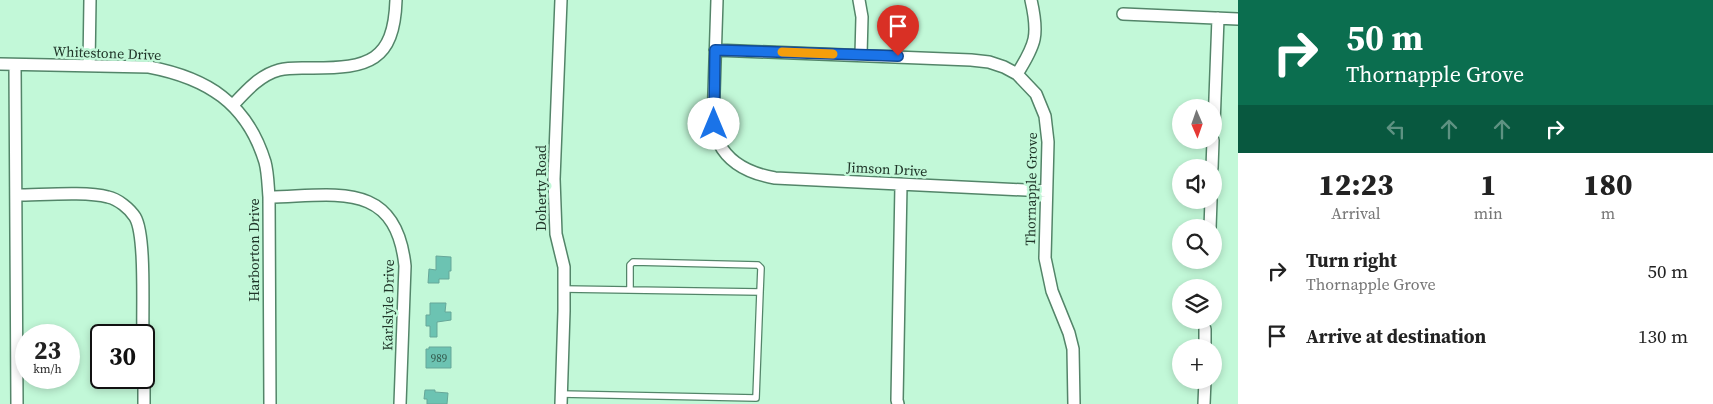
<!DOCTYPE html>
<style>
body{margin:0;font-family:"Source Serif 4",serif;background:#f2f2f2;color:#222;height:100vh;display:flex;flex-direction:column;font-size:19px;white-space:nowrap}
*{box-sizing:border-box;margin:0}
p{font-size:16px;color:#767676}
.icon{flex:none;width:28px;height:28px;fill:none;stroke:currentColor;stroke-width:2;stroke-linecap:round;stroke-linejoin:round}
.map{position:relative;flex:1;overflow:hidden}
.side{display:flex;flex-direction:column;background:#fff;width:475px}
.side>*{flex:none}
.guide{background:#0b6e4f;color:#fff;overflow:hidden}
.needle{width:32px;rotate:178deg}
.buttons{position:absolute;left:1172px;top:99px;display:grid;gap:10px}
.buttons a{display:grid;place-items:center;width:50px;height:50px;border-radius:50%;background:#fff;box-shadow:0 2px 8px #0003;font-size:25px}
.speed{position:absolute;left:15px;top:324px;display:flex;gap:10px;font-size:25px;font-weight:700;text-align:center}
.speed>*{display:grid;place-content:center;width:65px;height:65px;border-radius:50%;background:#fff;box-shadow:0 2px 8px #0003;line-height:1}
.speed small{font-size:12px;font-weight:400}
.speed .limit{border:2px solid #111;border-radius:8px;background:#fff;color:#111}
.pin{position:absolute;display:grid;place-items:center;width:42px;height:42px;color:#fff;margin:-51px -21px;border-radius:50% 50% 50% 0;rotate:-45deg;box-shadow:0 0 5px #0007}
.pin .icon{rotate:45deg}
.me{position:absolute;width:55px;margin:-28px;rotate:0deg;stroke-linejoin:round;filter:drop-shadow(0 0 4px #0008)}
.turn{display:flex;align-items:center;gap:18px;height:105px;padding:0 25px;font-size:22px}
.turn .icon{width:65px;height:65px;stroke-width:2.5}
.turn b{display:block;font-size:35px;line-height:42px}
.lanes{display:flex;align-items:center;height:48px;padding:0 25px;background:#0003;justify-content:center;gap:25px;direction:ltr}
.lanes .off{opacity:.35}
.eta{display:flex;justify-content:space-evenly;align-items:center;height:85px;text-align:center}
.eta b{font-size:30px;font-weight:800;line-height:35px}
ul{padding:0;list-style:none}
li{display:flex;align-items:center;gap:15px;height:65px;padding:0 25px}
li div{flex:1}
li b{display:block;font-size:19px}
li em{font-style:normal}
main{display:flex;flex:1;min-height:0}
.map>svg:first-child{display:block}
.building{fill:#6cc3b2;stroke:#67a799}
.lines{fill:none;stroke-linecap:round;stroke-linejoin:round}
.lane-casing{stroke:#538569;stroke-width:8}
.street-casing{stroke:#538569;stroke-width:14}
.lane{stroke:#fff;stroke-width:5.5}
.street{stroke:#fff;stroke-width:11}
.route-casing{stroke:#114b97;stroke-width:12}
.route{stroke:#1a73e8;stroke-width:9}
.slow{stroke:#f59e0b;stroke-width:9}
.labels{text-anchor:middle;stroke-width:5;stroke-linejoin:round;paint-order:stroke}
.number-label{font-size:11px;fill:#33584b}
.street-label{font-size:14px;fill:#203529;stroke:#c2f8d8}
</style>
<main>
<div class="map">
<svg width="1238" height="404" viewBox="0 0 1238 404">
<rect width="100%" height="100%" fill="#c2f8d8"/>
<!-- building -->
<path class="building" d="M436 256 451 257V271H449V279H439V283H428L429 269 436 270Z
M430 303H446L445 312H451V320L437 322V337H430V326H426V315H430Z
M429 347H451V368H426V349H429Z
M425 390H435V392L448 393 447 404H427V399H424Z"/>
<g class="lines">
<defs>
<path id="lane" d="M630 290V265L633 262 758 265 761 268 760 292
M561 394 756 398 760 292 564 289"/>
<path id="street" d="M717 0 713 124C715 130 716 137 719 143 730 165 752 174 775 178L1046 191
M859 0 862 17 861 55
M1123 14 1238 19
M715 50 971 60 989 62 1004 67 1017 74 1036 94 1045 116 1048 142 1045 258 1052 291 1069 333 1073 349 1074 404
M0 64 149 67C207 78 247 103 265 162 268 173 268 186 269 197L270 404
M15 65 17 404
M89 66 90 0
M1017 74C1036 44 1039 35 1031 0
M233 105C246 91 260 75 279 70 290 67 302 68 313 68 368 68 394 62 396 0
M1214 125 1218 18
M1212 168 1213 140
M16 195C41 195 86 191 108 197 118 199 130 209 135 217 146 235 142 311 143 335
M269 197C335 196 396 179 405 266L400 404
M1210 228 1211 200
M1205 348V329
M144 378V404
M561 404 564 311V267L556 234 554 179 561 0
M898 404 897 400 901 185
M1204 404 1205 380"/>
</defs>
<!-- lane casing -->
<use href="#lane" class="lane-casing"/>
<!-- street casing -->
<use href="#street" class="street-casing"/>
<!-- lane -->
<use href="#lane" class="lane"/>
<!-- street -->
<use href="#street" class="street"/>
</g>
<g class="lines">
<defs>
<path id="route" d="M714 124 715 50 898 56"/>
</defs>
<!-- route casing -->
<use href="#route" class="route-casing"/>
<!-- route -->
<use href="#route" class="route"/>
<!-- slow -->
<path class="slow" d="M782 52 833 54"/>
</g>
<g class="labels">
<!-- number labels -->
<g class="number-label">
<text x="439" y="362">989</text>
</g>
<!-- street labels -->
<g class="street-label">
<text transform="translate(107 53) rotate(2)" y="5">Whitestone Drive</text>
<text transform="translate(887 169) rotate(3)" y="5">Jimson Drive</text>
<text transform="translate(541 188) rotate(-90)" y="5">Doherty Road</text>
<text transform="translate(1031 189) rotate(-89)" y="5">Thornapple Grove</text>
<text transform="translate(254 250) rotate(-90)" y="5">Harborton Drive</text>
<text transform="translate(388 305) rotate(-89)" y="5">Karlslyle Drive</text>
</g>
</g>
</svg>
<div class="buttons">
<a><svg class="needle" viewBox="-14 -14 28 28"><path d="M0-13l5 13h-10z" fill="#e53935"/><path d="M0 13l5-13h-10z" fill="#767676"/></svg></a>
<a><svg class="icon" aria-label="sound" viewBox="0 0 24 24"><path d="M4 9h4l5-4v14l-5-4H4zM17 9q2 3 0 6"/></svg></a>
<a><svg class="icon" aria-label="search" viewBox="0 0 24 24"><circle cx="10" cy="10" r="6"/><path d="M15 15l6 6"/></svg></a>
<a><svg class="icon" aria-label="layers" viewBox="0 0 24 24"><path d="M12 4l9 5-9 5-9-5zM3 14l9 5 9-5"/></svg></a>
<a>+</a>
</div>
<div class="speed"><div>23<small>km/h</small></div><div class="limit">30</div></div>
<div class="pin" style="left:898px;top:56px;background:#d93025"><svg class="icon" aria-label="arrive" viewBox="0 0 24 24"><path d="M6 21V4h12l-3 4 3 4H6"/></svg></div>
<svg class="me" style="left:714px;top:124px" viewBox="-20 -20 40 40"><circle r="19" fill="#fff"/><path d="M0-13L10 11 0 6-10 11z" fill="#1a73e8"/></svg>
</div>
<section class="side">
<div class="guide">
<div class="turn"><svg class="icon" aria-label="right" viewBox="0 0 24 24"><path d="M7 20v-9h11M14 6l5 5-5 5"/></svg><div><b>50 m</b>Thornapple Grove</div></div>
<div class="lanes"><svg class="icon off" aria-label="left" viewBox="0 0 24 24"><path d="M17 20v-9H6M10 6l-5 5 5 5"/></svg><svg class="icon off" aria-label="ahead" viewBox="0 0 24 24"><path d="M12 20V5M6 11l6-6 6 6"/></svg><svg class="icon off" aria-label="ahead" viewBox="0 0 24 24"><path d="M12 20V5M6 11l6-6 6 6"/></svg><svg class="icon" aria-label="right" viewBox="0 0 24 24"><path d="M7 20v-9h11M14 6l5 5-5 5"/></svg></div>
</div>
<div class="eta">
<div><b>12:23</b><p>Arrival</p></div>
<div><b>1</b><p>min</p></div>
<div><b>180</b><p>m</p></div>
</div>
<ul>
<li><svg class="icon" aria-label="right" viewBox="0 0 24 24"><path d="M7 20v-9h11M14 6l5 5-5 5"/></svg><div><b>Turn right</b><p>Thornapple Grove</p></div><em>50 m</em></li>
<li><svg class="icon" aria-label="arrive" viewBox="0 0 24 24"><path d="M6 21V4h12l-3 4 3 4H6"/></svg><div><b>Arrive at destination</b></div><em>130 m</em></li>
</ul>
</section>
</main>
